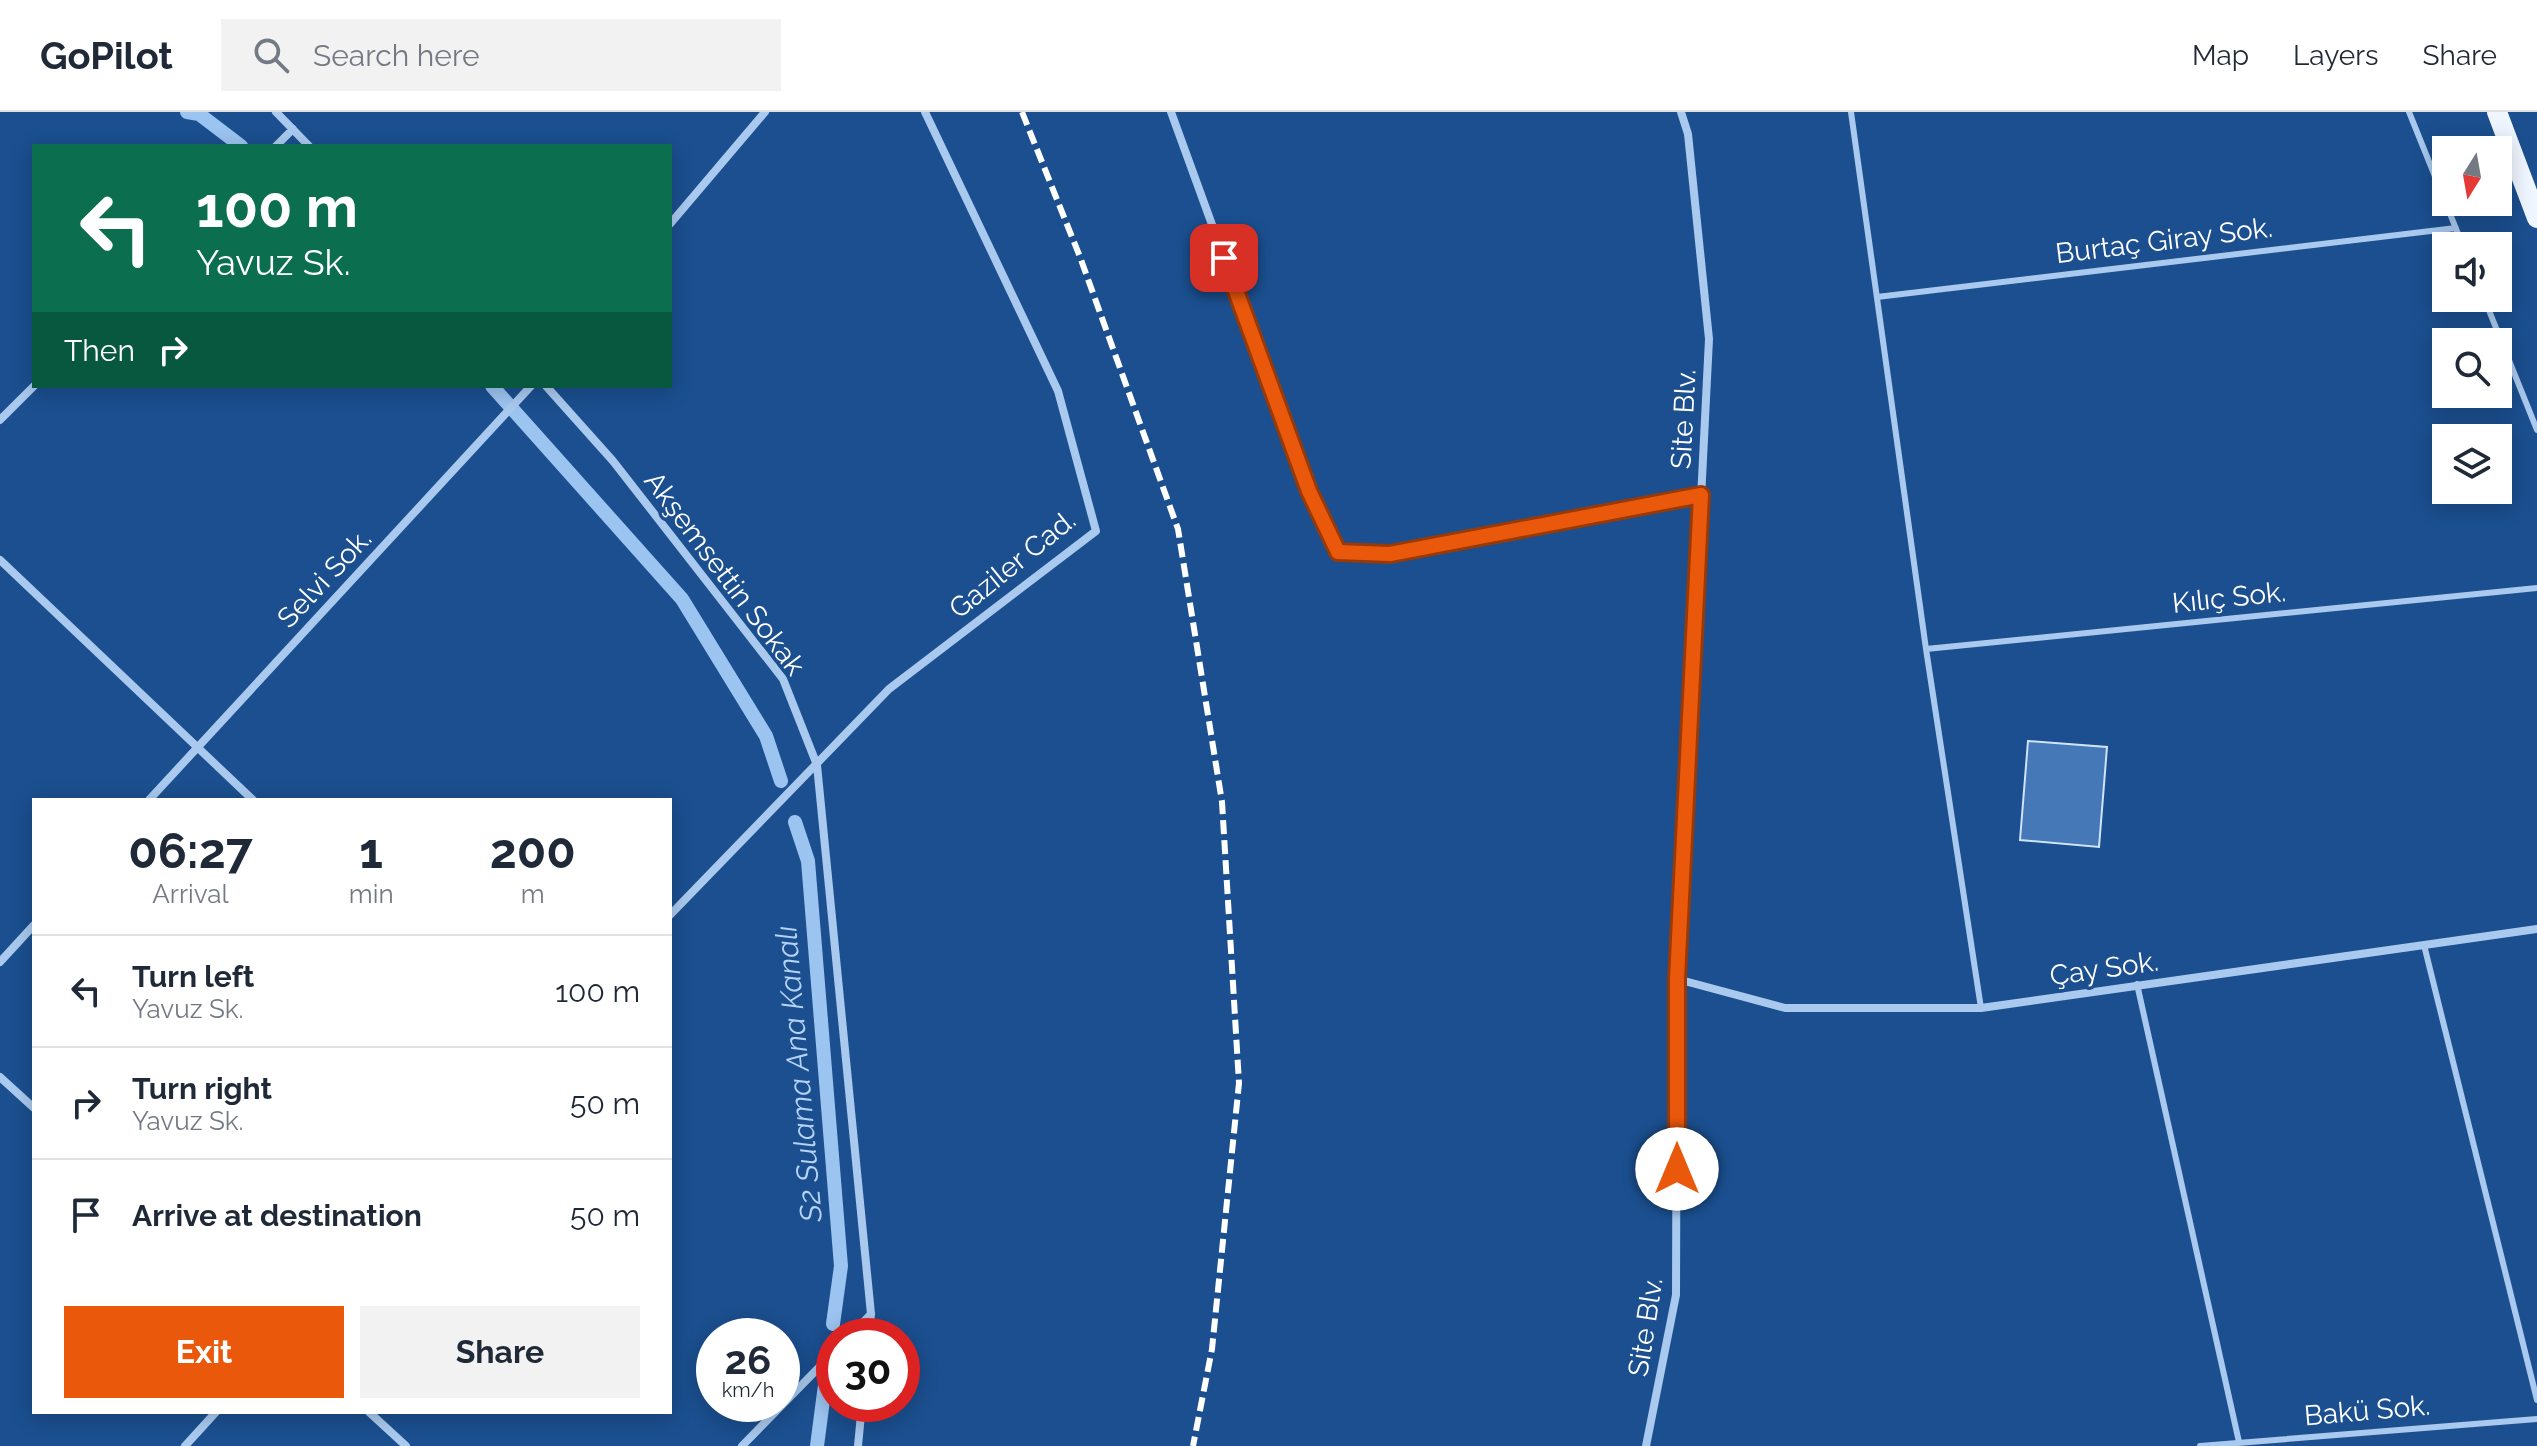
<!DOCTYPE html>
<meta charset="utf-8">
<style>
body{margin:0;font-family:Raleway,sans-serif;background:#f2f2f3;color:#1f2937;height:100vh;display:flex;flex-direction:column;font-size:30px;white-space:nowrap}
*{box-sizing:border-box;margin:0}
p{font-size:26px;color:#747a83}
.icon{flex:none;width:44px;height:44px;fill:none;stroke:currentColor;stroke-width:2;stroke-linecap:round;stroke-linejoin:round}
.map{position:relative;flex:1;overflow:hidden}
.sheet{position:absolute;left:32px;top:686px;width:640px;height:616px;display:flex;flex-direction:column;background:#fff;border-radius:0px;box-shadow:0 4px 20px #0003}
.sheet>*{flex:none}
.hud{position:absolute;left:32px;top:32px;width:640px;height:244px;border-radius:0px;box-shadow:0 4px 20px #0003;background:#0b6e4f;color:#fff;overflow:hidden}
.needle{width:52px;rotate:191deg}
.buttons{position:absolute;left:2432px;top:24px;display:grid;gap:16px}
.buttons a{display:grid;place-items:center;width:80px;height:80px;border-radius:0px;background:#fff;box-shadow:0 4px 20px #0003;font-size:40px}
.speed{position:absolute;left:696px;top:1206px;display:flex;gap:16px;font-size:40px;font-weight:700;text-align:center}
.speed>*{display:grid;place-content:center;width:104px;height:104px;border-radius:50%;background:#fff;box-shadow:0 4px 20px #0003;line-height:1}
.speed small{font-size:20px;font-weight:400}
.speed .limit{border:12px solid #d22;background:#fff;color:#111}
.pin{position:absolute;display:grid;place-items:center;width:68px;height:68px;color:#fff;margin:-34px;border-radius:16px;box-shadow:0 4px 12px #0006}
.me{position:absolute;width:88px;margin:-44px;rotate:0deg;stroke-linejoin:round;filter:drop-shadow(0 0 6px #0008)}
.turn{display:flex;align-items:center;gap:28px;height:168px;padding:0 32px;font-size:36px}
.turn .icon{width:104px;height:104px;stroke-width:2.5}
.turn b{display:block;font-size:56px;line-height:68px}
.then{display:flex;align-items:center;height:76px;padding:0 32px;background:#0003;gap:16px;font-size:30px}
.eta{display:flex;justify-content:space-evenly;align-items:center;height:136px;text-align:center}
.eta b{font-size:48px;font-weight:700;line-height:56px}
.action{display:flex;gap:16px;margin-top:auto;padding:16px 32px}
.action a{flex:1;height:92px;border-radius:0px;background:#ea580c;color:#fff;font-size:32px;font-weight:700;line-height:92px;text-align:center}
.action a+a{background:#f2f2f3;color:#1f2937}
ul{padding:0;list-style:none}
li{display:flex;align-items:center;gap:24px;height:112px;padding:0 32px;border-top:2px solid #e0e1e3}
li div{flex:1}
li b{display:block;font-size:30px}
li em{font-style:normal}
header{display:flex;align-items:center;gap:48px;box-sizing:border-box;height:112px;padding:0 40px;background:#fff;border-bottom:2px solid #e0e1e3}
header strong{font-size:38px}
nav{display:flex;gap:44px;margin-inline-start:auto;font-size:28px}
.search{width:560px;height:72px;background:#f2f2f3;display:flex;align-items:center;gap:20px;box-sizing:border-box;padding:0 28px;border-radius:0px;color:#747a83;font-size:30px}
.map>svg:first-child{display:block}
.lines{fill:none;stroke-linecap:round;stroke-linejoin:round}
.stream{stroke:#9cc4f0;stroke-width:14}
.building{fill:#4478b7;stroke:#cfe3fa;stroke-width:2}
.lane{stroke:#a9c9ee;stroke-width:6}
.street{stroke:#a9c9ee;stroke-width:8}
.primary{stroke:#f0f6ff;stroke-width:20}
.rail{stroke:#fff;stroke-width:6;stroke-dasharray:14 6;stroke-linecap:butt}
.route-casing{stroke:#983908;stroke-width:20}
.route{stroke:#ea580c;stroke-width:14}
.labels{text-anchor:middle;stroke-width:7;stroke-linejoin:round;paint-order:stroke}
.street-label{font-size:28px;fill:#fff;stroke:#1b4f8f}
.water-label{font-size:30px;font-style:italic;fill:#b5d3f5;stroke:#1b4f8f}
</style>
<header>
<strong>GoPilot</strong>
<div class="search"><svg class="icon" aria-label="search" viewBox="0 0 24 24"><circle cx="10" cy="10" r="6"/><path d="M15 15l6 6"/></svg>Search here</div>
<nav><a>Map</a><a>Layers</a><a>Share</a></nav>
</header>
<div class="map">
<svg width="2537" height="1334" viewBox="0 0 2537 1334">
<rect width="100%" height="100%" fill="#1b4f8f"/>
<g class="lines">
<!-- stream -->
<path class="stream" d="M187 0 199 2 241 34
M492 274 682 487 766 624 781 669
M795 710 808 749 841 1154 833 1212
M817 1334 825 1273"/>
</g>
<!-- building -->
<path class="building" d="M2028 629 2107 635 2099 735 2020 728Z"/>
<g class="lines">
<!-- lane -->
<path class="lane" d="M1851 0 1926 537 1981 896
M2409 0 2463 134
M1877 185 2456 116
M2484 186 2537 318
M1926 537 2537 476
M2424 833 2537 1288
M2137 872 2239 1330
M2200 1334 2537 1307"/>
<!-- street -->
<path class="street" d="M276 0 309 34
M1171 0 1309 379 1338 440 1390 442 1701 383
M276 34 293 17
M670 112 765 0
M546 274 613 349 783 567 817 653 871 1202 869 1224
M0 308 34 274
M0 448 253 688
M149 688 531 274
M670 803 889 577 1096 419 1058 279 925 0
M0 850 34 813
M1677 867 1785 896H1981L2537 817
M0 965 34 996
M850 1224 871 1202
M369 1300 406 1334
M185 1334 216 1300
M742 1334 834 1240
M858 1334 862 1292
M1646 1334 1676 1183 1677 867 1709 227 1688 22 1681 0"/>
<!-- primary -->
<path class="primary" d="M2497 0 2537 106"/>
<!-- rail -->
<path class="rail" d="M1022 0 1080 145 1178 417 1222 690 1239 971 1212 1237 1193 1334"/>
</g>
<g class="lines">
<defs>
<path id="route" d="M1224 146 1309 379 1338 440 1390 442 1701 383 1677 867V1057"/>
</defs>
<!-- route casing -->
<use href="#route" class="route-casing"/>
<!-- route -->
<use href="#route" class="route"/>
</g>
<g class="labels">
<!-- street labels -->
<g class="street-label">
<text transform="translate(2164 128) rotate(-7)" y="10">Burtaç Giray Sok.</text>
<text transform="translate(1683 307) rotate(-87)" y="10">Site Blv.</text>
<text transform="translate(1012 452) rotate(-39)" y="10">Gaziler Cad.</text>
<text transform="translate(725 461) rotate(53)" y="10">Akşemsettin Sokak</text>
<text transform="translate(324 466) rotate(-47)" y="10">Selvi Sok.</text>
<text transform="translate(2229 485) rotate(-6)" y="10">Kılıç Sok.</text>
<text transform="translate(2104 856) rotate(-8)" y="10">Çay Sok.</text>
<text transform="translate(1645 1215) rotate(-81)" y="10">Site Blv.</text>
<text transform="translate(2367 1298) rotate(-5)" y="10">Bakü Sok.</text>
</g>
<!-- water labels -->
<g class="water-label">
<text transform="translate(799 962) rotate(-95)" y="10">S2 Sulama Ana Kanalı</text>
</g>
</g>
</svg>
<div class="buttons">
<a><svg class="needle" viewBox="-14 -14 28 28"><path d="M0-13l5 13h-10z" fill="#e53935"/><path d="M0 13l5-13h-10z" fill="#747a83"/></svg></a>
<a><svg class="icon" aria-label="sound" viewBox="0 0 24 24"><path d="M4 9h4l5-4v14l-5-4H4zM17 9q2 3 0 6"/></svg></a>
<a><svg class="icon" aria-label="search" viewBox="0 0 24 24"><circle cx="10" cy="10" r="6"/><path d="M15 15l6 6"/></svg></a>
<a><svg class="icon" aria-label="layers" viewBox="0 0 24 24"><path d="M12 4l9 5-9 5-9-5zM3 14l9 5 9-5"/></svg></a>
</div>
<div class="speed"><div>26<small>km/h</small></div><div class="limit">30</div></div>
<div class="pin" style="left:1224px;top:146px;background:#d93025"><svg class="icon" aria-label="arrive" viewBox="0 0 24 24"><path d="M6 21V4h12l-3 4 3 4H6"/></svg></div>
<svg class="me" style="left:1677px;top:1057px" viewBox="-20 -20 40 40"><circle r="19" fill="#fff"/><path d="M0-13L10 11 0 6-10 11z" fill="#ea580c"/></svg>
<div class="hud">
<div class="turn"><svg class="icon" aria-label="left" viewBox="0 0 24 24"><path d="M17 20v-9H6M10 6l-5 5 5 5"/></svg><div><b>100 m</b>Yavuz Sk.</div></div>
<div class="then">Then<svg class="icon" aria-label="right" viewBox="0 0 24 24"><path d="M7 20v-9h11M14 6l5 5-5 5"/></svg></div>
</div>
<section class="sheet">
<div class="eta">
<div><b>06:27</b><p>Arrival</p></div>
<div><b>1</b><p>min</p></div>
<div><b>200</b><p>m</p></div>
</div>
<ul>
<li><svg class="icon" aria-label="left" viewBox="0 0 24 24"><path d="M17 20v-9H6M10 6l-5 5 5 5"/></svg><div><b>Turn left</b><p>Yavuz Sk.</p></div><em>100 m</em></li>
<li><svg class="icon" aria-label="right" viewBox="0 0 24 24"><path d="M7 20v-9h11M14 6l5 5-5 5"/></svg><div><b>Turn right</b><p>Yavuz Sk.</p></div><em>50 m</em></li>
<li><svg class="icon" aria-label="arrive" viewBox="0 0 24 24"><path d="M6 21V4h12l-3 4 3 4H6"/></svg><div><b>Arrive at destination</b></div><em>50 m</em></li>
</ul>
<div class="action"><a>Exit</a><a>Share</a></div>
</section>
</div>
